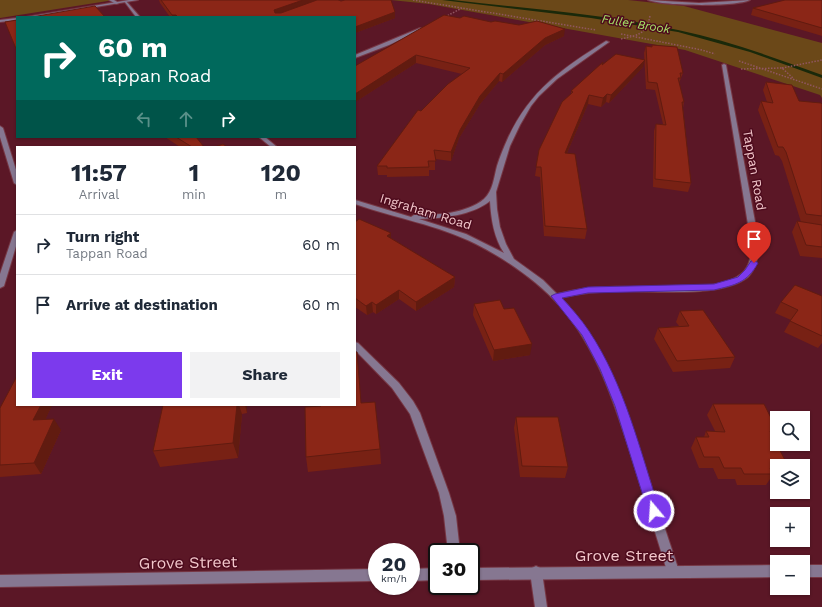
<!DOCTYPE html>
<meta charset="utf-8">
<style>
body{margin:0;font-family:"Work Sans",sans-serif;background:#f2f2f3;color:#1f2937;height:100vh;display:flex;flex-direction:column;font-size:15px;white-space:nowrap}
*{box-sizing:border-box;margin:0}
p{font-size:13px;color:#747a83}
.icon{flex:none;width:22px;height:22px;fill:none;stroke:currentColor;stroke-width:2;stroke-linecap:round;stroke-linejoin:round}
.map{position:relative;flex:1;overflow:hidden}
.sheet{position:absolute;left:16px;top:146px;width:340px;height:260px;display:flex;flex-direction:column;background:#fff;border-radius:0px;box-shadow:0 1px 3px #0004}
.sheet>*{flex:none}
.top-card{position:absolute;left:16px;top:16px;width:340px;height:122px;border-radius:0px;box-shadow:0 1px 3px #0004;background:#00695c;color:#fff;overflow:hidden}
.tools{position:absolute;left:770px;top:411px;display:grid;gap:8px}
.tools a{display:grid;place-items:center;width:40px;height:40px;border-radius:0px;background:#fff;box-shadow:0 1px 3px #0004;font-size:20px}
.speed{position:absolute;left:368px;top:543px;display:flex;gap:8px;font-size:20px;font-weight:700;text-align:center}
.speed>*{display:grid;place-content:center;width:52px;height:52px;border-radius:50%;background:#fff;box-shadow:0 1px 3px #0004;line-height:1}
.speed small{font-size:10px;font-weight:400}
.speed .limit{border:2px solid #111;border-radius:6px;background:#fff;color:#111}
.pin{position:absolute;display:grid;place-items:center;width:34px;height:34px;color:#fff;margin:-41px -17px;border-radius:50% 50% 50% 0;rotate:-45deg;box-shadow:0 0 4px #0007}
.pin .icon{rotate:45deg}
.me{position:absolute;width:44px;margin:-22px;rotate:342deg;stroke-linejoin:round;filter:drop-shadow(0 0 3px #0008)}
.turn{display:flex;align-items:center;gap:14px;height:84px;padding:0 16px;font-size:18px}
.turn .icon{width:52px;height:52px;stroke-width:2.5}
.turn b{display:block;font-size:28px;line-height:34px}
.lanes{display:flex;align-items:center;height:38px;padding:0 16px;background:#0003;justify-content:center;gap:20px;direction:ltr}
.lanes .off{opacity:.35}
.eta{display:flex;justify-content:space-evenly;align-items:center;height:68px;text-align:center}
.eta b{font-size:24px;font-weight:700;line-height:28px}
.action{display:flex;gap:8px;margin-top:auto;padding:8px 16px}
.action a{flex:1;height:46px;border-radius:0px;background:#7c3aed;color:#fff;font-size:16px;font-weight:700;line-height:46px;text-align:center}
.action a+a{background:#f2f2f3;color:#1f2937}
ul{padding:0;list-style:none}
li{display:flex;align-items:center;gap:12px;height:60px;padding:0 16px;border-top:1px solid #e0e1e3}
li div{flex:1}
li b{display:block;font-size:15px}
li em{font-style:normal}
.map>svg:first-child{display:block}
.green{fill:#6b4818}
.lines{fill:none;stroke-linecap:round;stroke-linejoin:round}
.stream{fill:#1a290a;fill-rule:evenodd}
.service-casing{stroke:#763744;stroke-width:2}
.minor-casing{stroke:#763744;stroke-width:2}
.tertiary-casing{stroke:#763744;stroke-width:2}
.path{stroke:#915661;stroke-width:1.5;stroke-dasharray:1.5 1.5;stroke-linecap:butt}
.service{fill:#867791;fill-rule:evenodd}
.minor{fill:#867791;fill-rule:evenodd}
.tertiary{fill:#867791;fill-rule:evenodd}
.wall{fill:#782114}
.shaded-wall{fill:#611b10}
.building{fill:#8b2617;stroke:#611b10}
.route{fill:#7c3aed;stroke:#51269a}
.labels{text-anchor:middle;stroke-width:3;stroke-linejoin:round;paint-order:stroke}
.far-water-label{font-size:12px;font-style:italic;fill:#a5e467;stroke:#4e0b1d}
.street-label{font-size:13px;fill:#f3c8cc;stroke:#4e0b1d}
.near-street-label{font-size:16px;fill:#f3c8cc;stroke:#4e0b1d}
</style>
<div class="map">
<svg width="822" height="607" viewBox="0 0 822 607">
<rect width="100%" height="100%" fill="#5b1726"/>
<!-- green -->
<path class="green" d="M0 0H114L0 18Z
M391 0H628L684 6 822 43V98L820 95 685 50 429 4Z"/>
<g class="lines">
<!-- stream -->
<path class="stream" d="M442 0H453C528 9 604 14 678 30 727 40 775 58 822 75V78L750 52 678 32 591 18Z"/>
<defs>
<path id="service" d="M109 0H114L119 3 116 4Z
M355 342 358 343 399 383 413 401 420 413 449 493 456 516 460 552H448L444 516 439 493 410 414 392 388 355 350Z
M536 566 540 568 542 572 547 607H535L530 572 532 568Z"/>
<path id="minor" d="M648 0 699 3 750 0C735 7 663 6 648 0Z
M124 1H126L140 17H136Z
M420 28 423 29 389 45 355 58V55Z
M606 41 609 42 557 79 539 96 531 106 520 125 510 146 496 192 497 209 500 227 506 244 514 259 543 280 557 294C573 290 589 287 605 287 639 285 716 295 741 274 751 266 751 254 751 243L722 65 724 64 726 65 759 243C758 255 757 268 748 277 723 298 654 291 622 291 601 291 581 293 561 298 604 341 625 407 644 463 655 499 667 535 679 571L677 575 673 577 669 575 667 571C656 534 644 498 633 461 616 408 598 349 560 306 536 280 507 260 476 244 438 225 395 218 355 204V200L411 217 414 215C436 215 466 214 484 199 493 191 494 177 497 166 500 156 504 147 508 138 530 90 563 68 606 41ZM490 201C491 219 494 238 504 253L466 234 419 219C443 218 471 216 490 201Z
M259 137H265L277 147H271Z"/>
<path id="tertiary" d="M129 0H138L35 17H26Z
M17 18V20L0 22V20Z
M0 126 3 128 17 173V185L14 183 0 137Z
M17 230V243L4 286 0 288V274L14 232Z
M777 565V577L471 580V568Z
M803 565H822V577H803Z
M437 568V580L411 581V569Z
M377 569V581L0 587V575Z"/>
</defs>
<!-- service casing -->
<use href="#service" class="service-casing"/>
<!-- minor casing -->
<use href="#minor" class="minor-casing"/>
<!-- tertiary casing -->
<use href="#tertiary" class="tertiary-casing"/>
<!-- path -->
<path class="path" d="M413 0 596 30
M445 17 462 8
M621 34 702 50 715 54
M621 39C638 35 646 35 650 16
M739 61 822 89
M782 68 822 60
M741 69 782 68 793 78"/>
<!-- service -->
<use href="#service" class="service"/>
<!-- minor -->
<use href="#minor" class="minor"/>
<!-- tertiary -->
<use href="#tertiary" class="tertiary"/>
</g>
<!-- wall -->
<path class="wall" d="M159 0 395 12V18L355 33V17H170L160 3Z
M822 0V36L819 35 751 15 753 8Z
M460 18 491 22 564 36 545 45 502 82 499 81 480 104 459 138 451 161 435 159V170H429V176L387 177V175H378L377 166 421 111 462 74 416 63 355 102Z
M652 45 683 73 679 83 684 102 683 108 691 183 688 192 653 187 654 131 656 124H663L655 90 646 89 644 53 646 46 651 47Z
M602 65 643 67 609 103 606 102 601 107 588 104 567 153 587 229 585 239 544 236 540 177 535 176 539 150 571 94V91Z
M766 82 799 101 822 104V258L800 256 792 232 797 221 801 222 782 161 779 156 775 155 758 110 761 101 767 102 763 90Z
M165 137H196L204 147H180Z
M355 222 391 238 455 277 454 287 416 311 399 299 376 314 373 312 367 315 355 307Z
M822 296V343L818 348 784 332 791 320 775 313 781 302Z
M474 304 504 309 530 355 493 361 473 315Z
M680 311 735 357 730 368 673 372 654 339 658 328 679 326 676 322Z
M361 403 380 449 381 464 308 472 306 457Z
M713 404 777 430V432L773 438 777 466V479H770L766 485H737L735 479H718L713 468H699L691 448 696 437H704L706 431H715L707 415Z
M17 405H52L45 420 61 430 41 474 0 477V408Z
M166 405H247V413L242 414 238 458 160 467 153 451Z
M516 417 568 467 565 478 520 477 514 428Z"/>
<!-- shaded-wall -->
<path class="shaded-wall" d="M303 0H318L275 16 274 10Z
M395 12V18L355 33V27Z
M172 15H176L177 17H172Z
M565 29 564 36 545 45 502 82 503 74 545 38Z
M416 55V63L355 102V94Z
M645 60 643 67 609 103 611 95Z
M500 73 499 81 480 104 459 138 451 161V152L460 130 480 96Z
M607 94 606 102 601 107 603 98Z
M589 95 588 104 563 162 565 153Z
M391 233V242L387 236Z
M455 277 454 287 416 311V302Z
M399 290V299L376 314V305Z
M372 302 373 312 367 315 366 306Z
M532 344 530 355 493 361 494 350Z
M41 405H52L40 431 33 420Z
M237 405H239L242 414 238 458 233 443Z
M245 405H247V413Z
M54 419 61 430 41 474 34 463Z"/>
<!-- building -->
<path class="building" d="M161 0H303L274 10 275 13H281L317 0H338L341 1 345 0H391L395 12 355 27V17H178L176 15H172Z
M785 0H822V28L753 8Z
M95 6 105 17H32Z
M444 15 460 18 464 16 491 22 495 21 519 25 537 21 565 29 545 38 503 74 500 73 480 96 460 130 451 152 434 150 436 161H428L429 167 387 168V166H377L418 110 421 111 448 84 470 68 416 55 355 94V66Z
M17 20V51L5 22Z
M652 45 677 47 683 73H680L681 78H678L684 102H682L691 183 655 179 656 124 666 125 657 83 648 82 646 46 652 47Z
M616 54 645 60 611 95 607 94 603 98 589 95 565 153 575 154 587 229 545 226 541 167H536L539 150 562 102 573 92 571 91 603 62 602 65Z
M766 82 792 85 799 101 821 103 822 104V216L806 214 786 152 783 147H778L761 101 773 103Z
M176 137H196L204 147H192Z
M223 144 227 147H215Z
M359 219 391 233 387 236 455 277 416 302 399 290 376 305 372 302 366 306 355 298V222Z
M797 221 822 225V247L806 245Z
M795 285 822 296V336L790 321 798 310 781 302Z
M500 300 504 309 514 308 532 344 494 350 474 304Z
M703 310 735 357 677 361 658 328 689 326 680 311Z
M355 352H357L361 403 375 402 380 449 306 457 305 407 321 406V405H355Z
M17 376V405H41L33 420 54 419 34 463 0 465V408Z
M713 404H764L777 430V431H770L788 466H777V469L770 468 773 474H744L741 468H724L719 457H704L696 437H709L706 431 725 432Z
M163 405H237L233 443 153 451Z
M516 417H558L568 467 522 466Z"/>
<!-- route -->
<path class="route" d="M754 260 758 263C747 283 735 285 714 290L588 293 562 298C572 309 581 319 589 331 625 385 640 451 660 511L658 515 654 516 649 515 615 406 600 369 582 335 551 296 555 294 588 287 714 284 738 277 745 270 751 261Z"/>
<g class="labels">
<!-- far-water labels -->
<g class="far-water-label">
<text transform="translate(636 24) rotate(9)" y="4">Fuller Brook</text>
</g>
<!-- street labels -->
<g class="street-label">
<text transform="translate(755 170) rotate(80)" y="5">Tappan Road</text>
<text transform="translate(426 211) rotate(17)" y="5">Ingraham Road</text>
</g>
<!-- near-street labels -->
<g class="near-street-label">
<text x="624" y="561">Grove Street</text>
<text transform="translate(188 562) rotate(-1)" y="6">Grove Street</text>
</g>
</g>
</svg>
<div class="tools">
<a><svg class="icon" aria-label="search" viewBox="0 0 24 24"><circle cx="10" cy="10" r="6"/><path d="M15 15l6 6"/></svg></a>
<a><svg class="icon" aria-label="layers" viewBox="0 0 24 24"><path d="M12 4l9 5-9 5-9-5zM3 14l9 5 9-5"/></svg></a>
<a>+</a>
<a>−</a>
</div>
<div class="speed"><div>20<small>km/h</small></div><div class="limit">30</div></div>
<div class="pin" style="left:754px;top:263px;background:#d93025"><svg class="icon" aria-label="arrive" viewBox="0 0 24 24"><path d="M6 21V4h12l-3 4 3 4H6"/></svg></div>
<svg class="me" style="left:654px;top:511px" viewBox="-20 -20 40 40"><circle r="17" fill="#7c3aed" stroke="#fff" stroke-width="3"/><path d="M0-11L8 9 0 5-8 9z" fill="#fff"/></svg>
<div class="top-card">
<div class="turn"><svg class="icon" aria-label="right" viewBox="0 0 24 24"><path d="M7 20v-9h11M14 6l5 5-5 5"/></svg><div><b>60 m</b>Tappan Road</div></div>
<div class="lanes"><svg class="icon off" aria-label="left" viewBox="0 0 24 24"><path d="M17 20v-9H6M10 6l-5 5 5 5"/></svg><svg class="icon off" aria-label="ahead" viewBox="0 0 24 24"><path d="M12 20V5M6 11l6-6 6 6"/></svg><svg class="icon" aria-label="right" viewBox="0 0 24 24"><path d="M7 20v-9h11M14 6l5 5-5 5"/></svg></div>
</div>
<section class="sheet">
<div class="eta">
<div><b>11:57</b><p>Arrival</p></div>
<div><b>1</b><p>min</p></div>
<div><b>120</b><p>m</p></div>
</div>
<ul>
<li><svg class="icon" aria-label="right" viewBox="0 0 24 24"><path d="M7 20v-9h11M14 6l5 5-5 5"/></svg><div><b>Turn right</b><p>Tappan Road</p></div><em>60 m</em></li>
<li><svg class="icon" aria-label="arrive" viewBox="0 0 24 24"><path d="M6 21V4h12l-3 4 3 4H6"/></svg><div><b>Arrive at destination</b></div><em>60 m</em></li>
</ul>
<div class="action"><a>Exit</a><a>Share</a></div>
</section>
</div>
